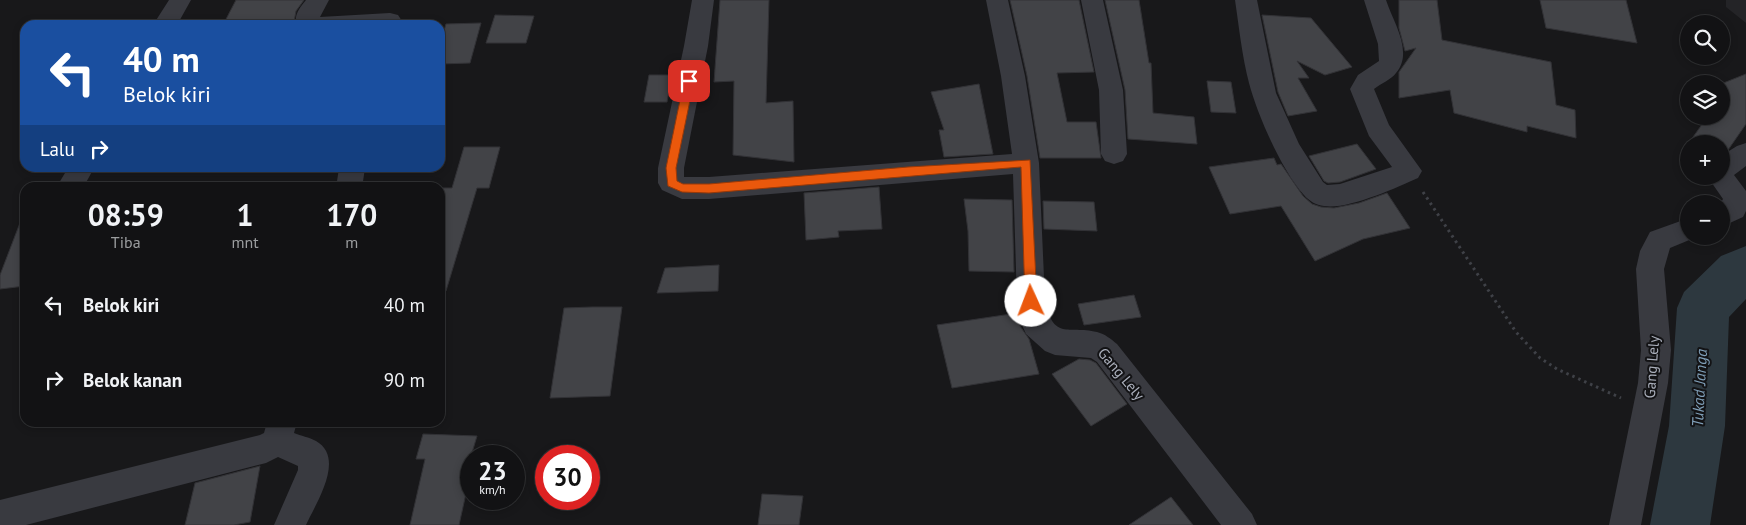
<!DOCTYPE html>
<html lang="id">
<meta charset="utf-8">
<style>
body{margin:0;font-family:"PT Sans",sans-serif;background:#1b1b1d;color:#f1f3f6;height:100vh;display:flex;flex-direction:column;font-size:19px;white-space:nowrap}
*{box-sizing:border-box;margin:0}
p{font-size:16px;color:#9c9ea0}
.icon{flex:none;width:28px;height:28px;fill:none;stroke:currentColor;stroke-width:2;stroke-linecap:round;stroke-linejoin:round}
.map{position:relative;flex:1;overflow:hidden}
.drawer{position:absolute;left:20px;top:182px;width:425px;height:245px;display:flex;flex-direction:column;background:#121214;border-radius:15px;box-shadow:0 2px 8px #0003,0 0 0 1px #313234}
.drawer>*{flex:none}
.guide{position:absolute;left:20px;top:20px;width:425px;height:152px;border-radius:15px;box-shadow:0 2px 8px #0003,0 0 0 1px #313234;background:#1a4fa0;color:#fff;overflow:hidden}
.buttons{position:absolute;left:1680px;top:15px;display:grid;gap:10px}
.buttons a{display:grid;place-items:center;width:50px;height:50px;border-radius:50%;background:#121214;box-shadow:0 2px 8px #0003,0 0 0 1px #313234;font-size:25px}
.speed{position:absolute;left:460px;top:445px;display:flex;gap:10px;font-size:25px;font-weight:700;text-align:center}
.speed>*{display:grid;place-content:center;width:65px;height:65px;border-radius:50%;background:#121214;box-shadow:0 2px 8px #0003,0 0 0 1px #313234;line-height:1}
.speed small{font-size:12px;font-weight:400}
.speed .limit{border:8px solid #d22;background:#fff;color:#111}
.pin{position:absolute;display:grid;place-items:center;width:42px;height:42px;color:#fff;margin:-21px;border-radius:10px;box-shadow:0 2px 8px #0006}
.me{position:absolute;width:55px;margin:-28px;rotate:358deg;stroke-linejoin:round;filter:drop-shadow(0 0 4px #0008)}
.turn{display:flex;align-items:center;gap:18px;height:105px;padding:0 20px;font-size:22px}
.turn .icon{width:65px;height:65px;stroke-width:2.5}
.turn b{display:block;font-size:35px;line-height:42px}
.then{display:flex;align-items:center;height:48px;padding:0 20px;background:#0003;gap:10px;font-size:19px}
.eta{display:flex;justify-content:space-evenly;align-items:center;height:85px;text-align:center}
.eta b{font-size:30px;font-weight:600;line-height:35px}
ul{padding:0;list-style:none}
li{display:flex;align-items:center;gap:15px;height:75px;padding:0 20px}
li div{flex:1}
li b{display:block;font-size:19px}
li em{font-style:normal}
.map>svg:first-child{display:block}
.built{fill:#242427}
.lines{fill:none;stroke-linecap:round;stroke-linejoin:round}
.river{fill:#2d383f;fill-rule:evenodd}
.building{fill:#424347;stroke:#323236}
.path{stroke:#3f4147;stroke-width:3;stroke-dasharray:2.5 4;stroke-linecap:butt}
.minor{fill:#393a40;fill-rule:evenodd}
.route{fill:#ea580c;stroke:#983908}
.labels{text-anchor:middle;stroke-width:4;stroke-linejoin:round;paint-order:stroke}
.street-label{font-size:15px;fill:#aaafbb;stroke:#131315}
.water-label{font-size:16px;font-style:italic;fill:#7f9eb7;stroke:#131315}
</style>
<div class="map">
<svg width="1746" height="525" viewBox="0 0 1746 525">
<rect width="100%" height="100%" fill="#18181a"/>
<!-- built -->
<path class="built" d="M1726 0H1746V23L1726 7Z"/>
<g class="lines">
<!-- river -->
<path class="river" d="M1746 246V299L1729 317 1725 426 1710 525H1650L1669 426 1677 308 1684 292 1721 256Z"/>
</g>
<!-- building -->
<path class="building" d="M236 0H304L296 11 294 22 224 23Z
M720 0H769L766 103 793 101 794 162 733 155 734 81 714 82Z
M1010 0H1079L1094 72 1057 73 1067 122H1096L1101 158H1040L1027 76Z
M1105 0H1139L1149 63H1151L1153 113 1194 117 1197 144 1128 139 1125 90Z
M1399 0H1437L1442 40 1551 62 1556 105 1575 110 1576 138 1527 126V132L1454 113 1450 90 1399 98V72L1416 48 1405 51 1399 28Z
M1540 0H1626L1637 43 1546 28Z
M495 15 534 16 526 43H486Z
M1262 15 1311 18 1352 67 1325 75 1297 61 1309 78H1298L1317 111 1288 116 1278 92Z
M481 23 470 63 440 64V44L446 24Z
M1746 74V124L1728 150 1721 154V144H1689V159L1681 154 1708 116H1721V84Z
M649 75H672L667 102H644Z
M1207 81 1231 82 1236 113 1211 112Z
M979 84 993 154 944 157 939 130H944L931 92Z
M1357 144 1376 169 1340 182 1328 183 1324 181 1309 156Z
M464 147H500L489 188H477L446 291 440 290V188H452Z
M1274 158 1277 165 1281 164 1303 196 1312 204 1321 207 1334 208 1359 203 1387 193 1410 228 1363 239 1315 261 1281 206 1230 214 1209 167Z
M879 187 882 229 838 231 839 237 806 240 804 193Z
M964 199 1012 200 1014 272 969 271 968 231Z
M1043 201 1094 202 1097 231 1044 229Z
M23 215 25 216V286L0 289V275Z
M719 265 718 291 657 293 665 268Z
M1134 295 1141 317 1084 325 1078 304Z
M592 307H622L610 396 550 398 564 308Z
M1018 313 1020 326 1029 339 1039 374 952 388 937 325Z
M1079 359 1090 360 1096 363 1127 404 1091 426 1052 374Z
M423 434 477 436 471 456V471L459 525H410L425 459H416Z
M260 466 250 522 234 525H185L195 483Z
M762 494 803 496 799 525H758Z
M1171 497 1193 525H1129Z"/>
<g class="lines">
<!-- path -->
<path class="path" d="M1423 192 1516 332 1540 358 1557 369 1621 398"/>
<!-- minor -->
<path class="minor" d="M169 0H191L177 25H153Z
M306 0H329L320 17 390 13 398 15 402 21 399 25H297C293 16 300 7 306 0Z
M692 0H714L708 46 684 168V177H709L1012 154 1001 76 986 0H1008L1025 76 1039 163 1045 301C1054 341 1067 325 1097 332 1105 334 1111 339 1117 344L1252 514 1257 525H1221L1097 362 1091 358 1055 355 1045 351 1026 334 1022 325 1017 301 1013 174 709 199H682L662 190 658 183V168L684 46Z
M1081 0H1103L1123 90 1127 154 1123 161 1114 164 1105 161 1101 154 1099 90Z
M1235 0H1257L1276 93 1299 144 1323 182 1327 185 1340 184 1392 167 1369 136 1350 89 1358 75 1379 61 1378 44 1364 0H1386C1393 22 1414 52 1396 73 1391 80 1381 83 1374 89L1389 125 1422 171 1418 178C1396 188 1347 210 1324 206 1316 205 1309 201 1304 195 1282 171 1257 114 1249 83 1242 56 1239 27 1235 0Z
M1746 143V166L1734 175 1746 191V211L1743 217 1721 227 1720 204 1723 199 1707 176H1721V156L1737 146Z
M68 168H94L83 188H56Z
M339 168H365L362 188H336Z
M1689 218V236H1699L1670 248 1664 269 1671 350 1668 383 1641 525H1609L1638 383 1641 350 1636 269 1640 251 1650 232Z
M267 422H297L294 433C301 436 309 437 316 441 346 458 316 503 306 525H274L298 470V466L278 457 266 463 26 525H0V500L260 435 264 433Z"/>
</g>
<!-- route -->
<path class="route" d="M689 77 694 81 676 168 677 181 683 184H709L908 167 1030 160 1037 301 1035 304H1027L1025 301 1021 167 709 193 682 192 668 186 666 168 684 81Z"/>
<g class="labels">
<!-- street labels -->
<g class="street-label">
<text transform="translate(1652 367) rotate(-86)" y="5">Gang Lely</text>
<text transform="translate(1121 374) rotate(50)" y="5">Gang Lely</text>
</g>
<!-- water labels -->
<g class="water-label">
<text transform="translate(1699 388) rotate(-87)" y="6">Tukad Janga</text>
</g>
</g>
</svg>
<div class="buttons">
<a><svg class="icon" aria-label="search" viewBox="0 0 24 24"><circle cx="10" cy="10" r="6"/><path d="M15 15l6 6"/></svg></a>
<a><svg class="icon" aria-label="layers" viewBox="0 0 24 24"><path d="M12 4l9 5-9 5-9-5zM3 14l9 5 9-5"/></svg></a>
<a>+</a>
<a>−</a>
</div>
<div class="speed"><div>23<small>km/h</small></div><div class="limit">30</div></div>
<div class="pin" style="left:689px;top:81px;background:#d93025"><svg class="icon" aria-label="arrive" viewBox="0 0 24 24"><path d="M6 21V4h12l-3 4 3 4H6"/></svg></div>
<svg class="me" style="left:1031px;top:301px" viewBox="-20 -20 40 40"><circle r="19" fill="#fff"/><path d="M0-13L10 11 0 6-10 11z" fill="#ea580c"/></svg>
<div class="guide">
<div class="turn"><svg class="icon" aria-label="left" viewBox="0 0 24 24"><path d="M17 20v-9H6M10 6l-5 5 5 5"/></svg><div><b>40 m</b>Belok kiri</div></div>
<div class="then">Lalu<svg class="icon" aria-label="right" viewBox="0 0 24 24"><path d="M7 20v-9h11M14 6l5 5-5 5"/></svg></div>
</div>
<section class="drawer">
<div class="eta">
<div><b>08:59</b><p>Tiba</p></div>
<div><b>1</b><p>mnt</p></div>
<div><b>170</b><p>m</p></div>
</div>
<ul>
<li><svg class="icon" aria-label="left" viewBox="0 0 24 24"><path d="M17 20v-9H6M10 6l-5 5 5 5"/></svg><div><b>Belok kiri</b></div><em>40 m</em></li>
<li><svg class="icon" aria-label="right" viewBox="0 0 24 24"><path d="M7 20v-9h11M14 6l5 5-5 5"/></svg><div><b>Belok kanan</b></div><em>90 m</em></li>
</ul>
</section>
</div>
